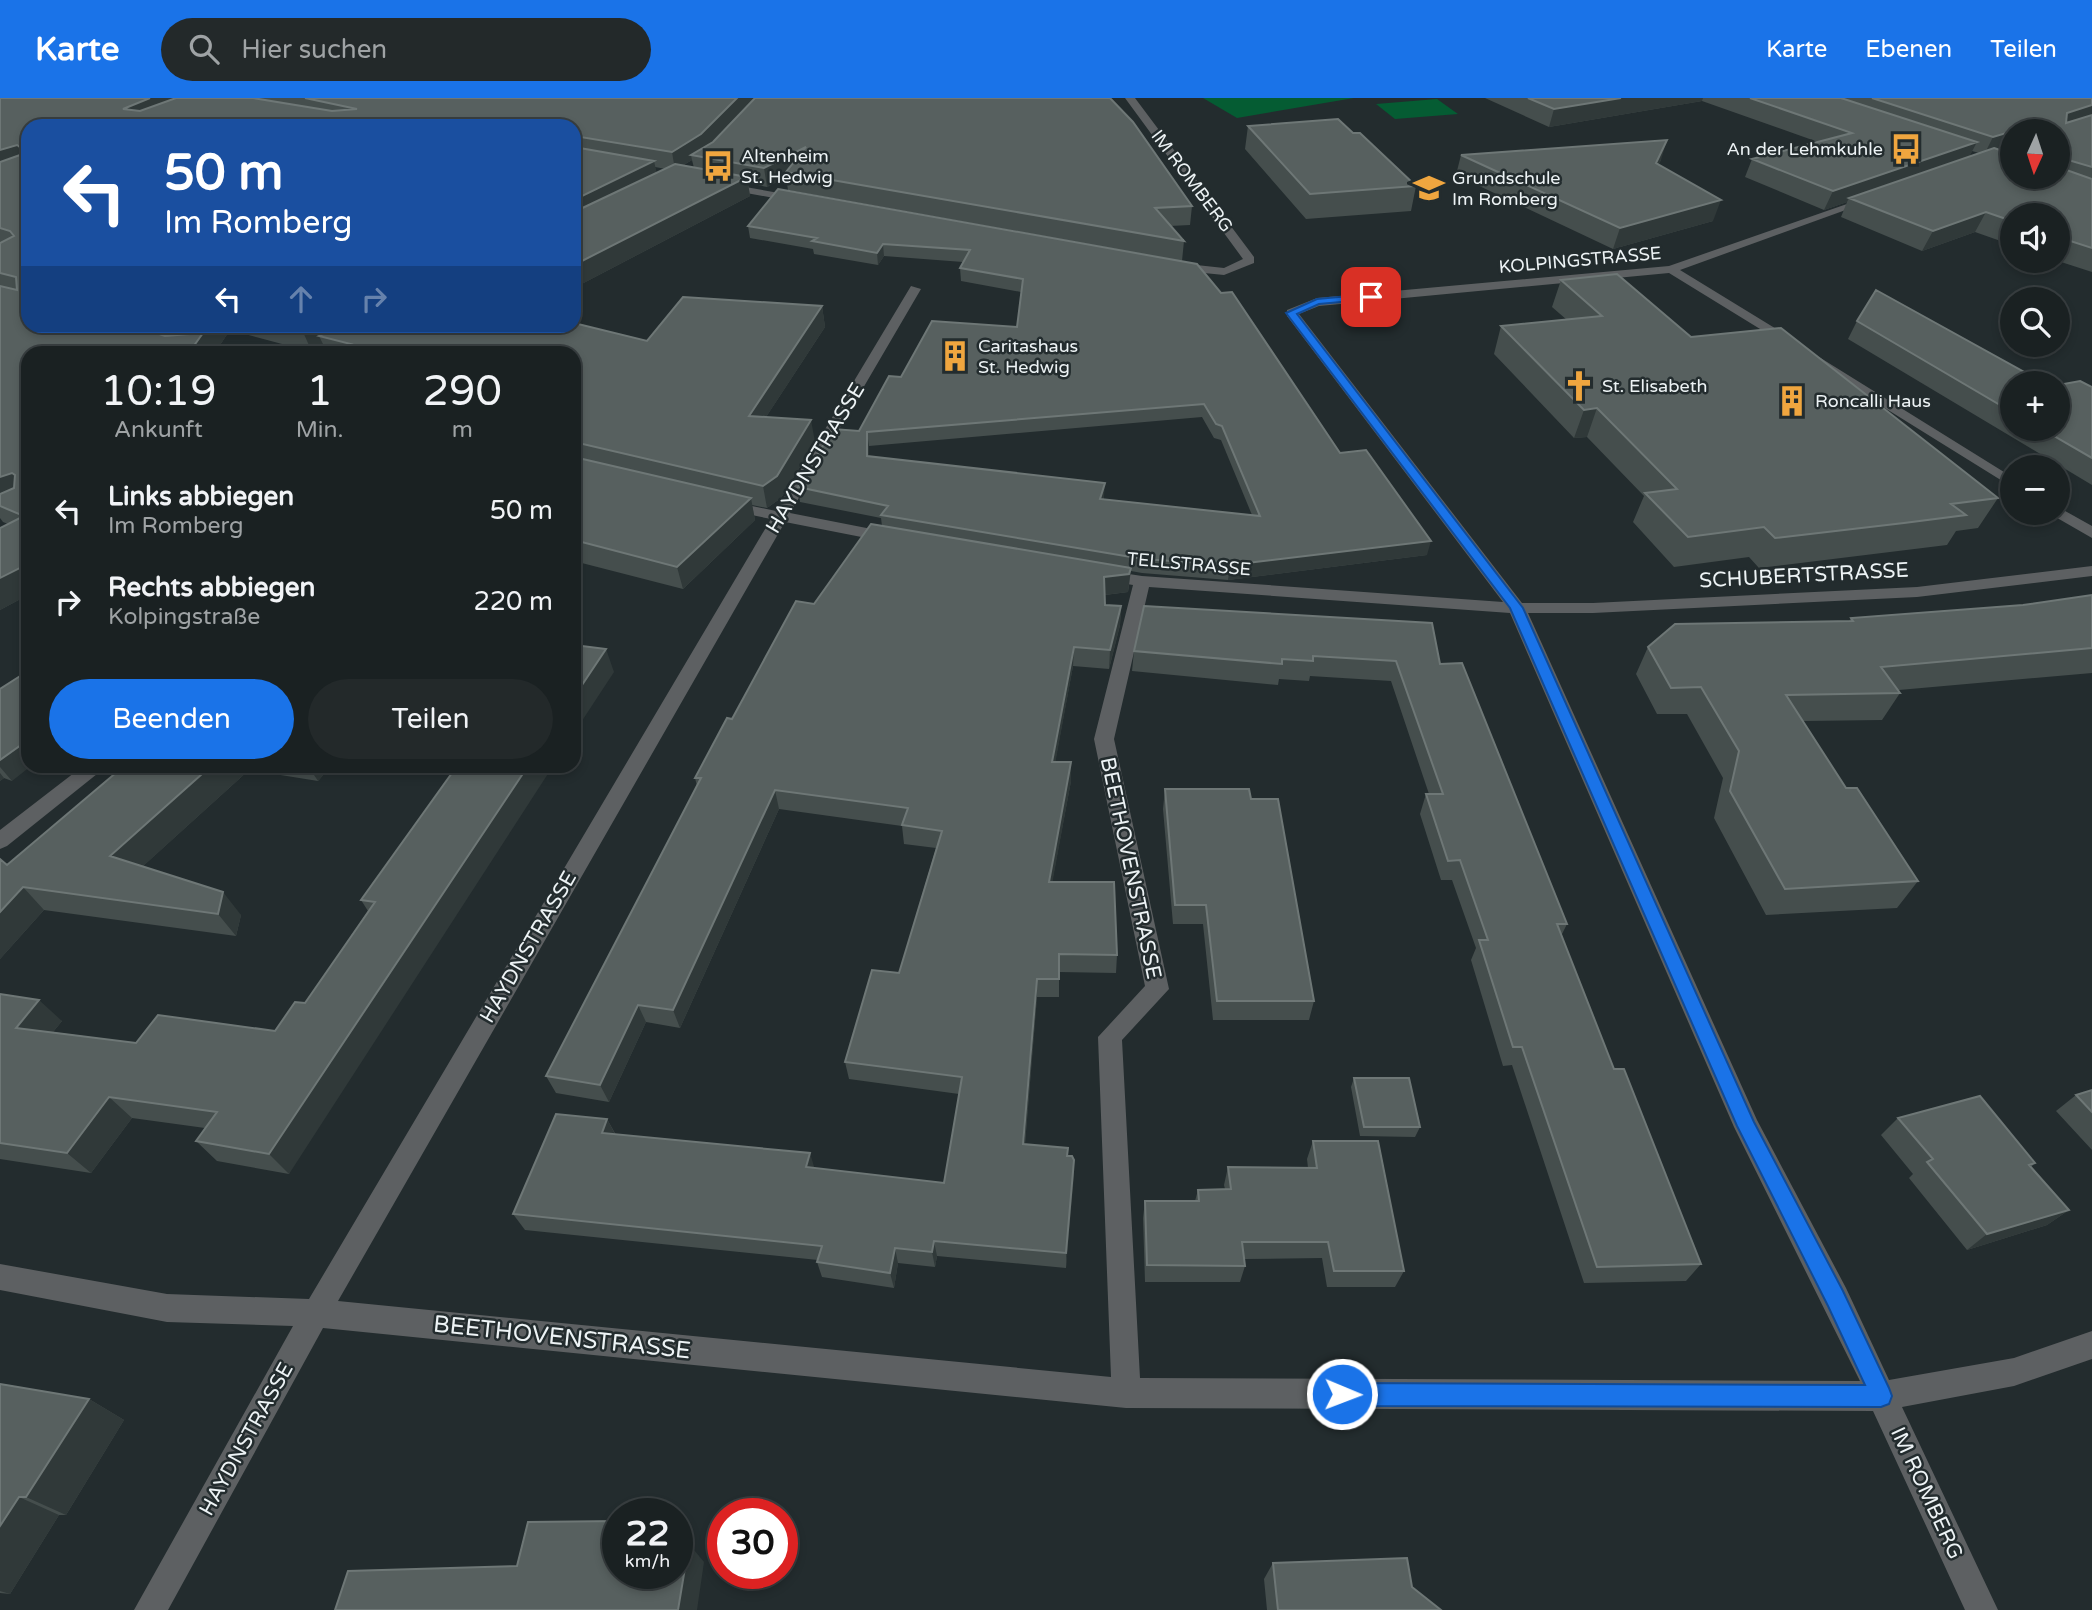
<!DOCTYPE html>
<html lang="de">
<meta charset="utf-8">
<style>
body{margin:0;font-family:"Varela Round",sans-serif;background:#23292a;color:#f1f3f6;height:100vh;display:flex;flex-direction:column;font-size:26px;white-space:nowrap}
*{box-sizing:border-box;margin:0}
p{font-size:23px;color:#9fa3a5}
.icon{flex:none;width:38px;height:38px;fill:none;stroke:currentColor;stroke-width:2;stroke-linecap:round;stroke-linejoin:round}
.map{position:relative;flex:1;overflow:hidden}
.panel{position:absolute;left:21px;top:248px;width:560px;height:427px;display:flex;flex-direction:column;background:#1a2122;border-radius:21px;box-shadow:0 4px 10px #0003,0 0 0 2px #383e40}
.panel>*{flex:none}
.hud{position:absolute;left:21px;top:21px;width:560px;height:214px;border-radius:21px;box-shadow:0 4px 10px #0003,0 0 0 2px #383e40;background:#1a4fa0;color:#fff;overflow:hidden}
.needle{width:46px;rotate:183deg}
.buttons{position:absolute;left:2000px;top:21px;display:grid;gap:14px}
.buttons a{display:grid;place-items:center;width:70px;height:70px;border-radius:50%;background:#1a2122;box-shadow:0 4px 10px #0003,0 0 0 2px #383e40;font-size:35px}
.speed{position:absolute;left:602px;top:1400px;display:flex;gap:14px;font-size:35px;font-weight:700;text-align:center}
.speed>*{display:grid;place-content:center;width:91px;height:91px;border-radius:50%;background:#1a2122;box-shadow:0 4px 10px #0003,0 0 0 2px #383e40;line-height:1}
.speed small{font-size:18px;font-weight:400}
.speed .limit{border:10px solid #d22;background:#fff;color:#111}
.pin{position:absolute;display:grid;place-items:center;width:60px;height:60px;color:#fff;margin:-30px;border-radius:14px;box-shadow:0 4px 10px #0006}
.me{position:absolute;width:77px;margin:-38px;rotate:91deg;stroke-linejoin:round;filter:drop-shadow(0 0 5px #0008)}
.turn{display:flex;align-items:center;gap:24px;height:147px;padding:0 28px;font-size:32px}
.turn .icon{width:91px;height:91px;stroke-width:2.5}
.turn b{display:block;font-size:49px;line-height:60px}
.lanes{display:flex;align-items:center;height:66px;padding:0 28px;background:#0003;justify-content:center;gap:35px;direction:ltr}
.lanes .off{opacity:.35}
.eta{display:flex;justify-content:space-evenly;align-items:center;height:119px;text-align:center}
.eta b{font-size:42px;font-weight:600;line-height:49px}
.button{display:flex;gap:14px;margin-top:auto;padding:14px 28px}
.button a{flex:1;height:80px;border-radius:42px;background:#1a73e8;color:#fff;font-size:28px;font-weight:600;line-height:80px;text-align:center}
.button a+a{background:#23292a;color:#f1f3f6}
ul{padding:0;list-style:none}
li{display:flex;align-items:center;gap:21px;height:91px;padding:0 28px}
li div{flex:1}
li b{display:block;font-size:26px}
li em{font-style:normal}
header{display:flex;align-items:center;gap:42px;box-sizing:border-box;height:98px;padding:0 35px;background:#1a73e8;color:#fff}
header strong{font-size:33px}
nav{display:flex;gap:38px;margin-inline-start:auto;font-size:24px}
.search{width:490px;height:63px;background:#23292a;display:flex;align-items:center;gap:18px;box-sizing:border-box;padding:0 24px;border-radius:38px;color:#9fa3a5;font-size:26px}
.map>svg:first-child{display:block}
.green{fill:#055c33}
.lines{fill:none;stroke-linecap:round;stroke-linejoin:round}
.minor{fill:#5d6062;fill-rule:evenodd}
.wall{fill:#454e4d;fill-rule:evenodd}
.shaded-wall{fill:#303939}
.building{fill:#57605f;stroke:#6e7776;stroke-width:2;fill-rule:evenodd}
.route{fill:#1a73e8;stroke:#114b97;stroke-width:2}
.labels{text-anchor:middle;stroke-width:5;stroke-linejoin:round;paint-order:stroke}
.far-poi-label{font-size:18px;fill:#edf3f5;stroke:#232c2e;text-anchor:start}
.far-street-label{font-size:18px;fill:#edf3f5;stroke:#232c2e}
.street-label{font-size:21px;fill:#edf3f5;stroke:#232c2e}
.near-street-label{font-size:24px;fill:#edf3f5;stroke:#232c2e}
</style>
<header>
<strong>Karte</strong>
<div class="search"><svg class="icon" aria-label="search" viewBox="0 0 24 24"><circle cx="10" cy="10" r="6"/><path d="M15 15l6 6"/></svg>Hier suchen</div>
<nav><a>Karte</a><a>Ebenen</a><a>Teilen</a></nav>
</header>
<div class="map">
<svg width="2092" height="1512" viewBox="0 0 2092 1512">
<rect width="100%" height="100%" fill="#232c2e"/>
<!-- green -->
<path class="green" d="M1203 0H1354L1237 20Z
M1437 1 1458 16 1395 21 1376 6Z"/>
<g class="lines">
<!-- minor -->
<path class="minor" d="M1125 0H1135L1254 159V165L1224 177 1174 172V166L1178 165 1224 170 1243 161Z
M723 85 801 99 806 102 801 105 719 90 718 88Z
M1867 99 1876 101 1680 172 1796 243 1798 246 1791 250 1669 175 1319 208 1299 216 1522 505H1593L1917 489 2092 468V478L1917 499 1593 515H1528L1757 1022 1846 1190 1889 1282 2014 1260 2092 1233V1261L2014 1288 1902 1309 1998 1512H1965L1873 1313 1126 1310 323 1230 168 1512H134L293 1228 167 1224 0 1192V1166L167 1196 309 1201 771 421 722 411 720 408 728 403 776 413 911 188 921 191 790 415 892 435 900 440 892 445 785 424 338 1203 1111 1279 1098 939 1145 888 1094 641 1133 487 1097 481 1095 477 1103 472 1142 478 1503 504 1287 218V212L1317 200 1669 168ZM1149 489 1510 515 1734 1029 1860 1283 1140 1280 1122 942 1169 891 1114 641Z
M366 228H381L331 256H314Z
M1819 259 2012 379V389L1814 266 1812 263Z
M2058 409 2092 428V440L2052 417 2051 415H2058Z
M83 668H107L7 748 0 751V732Z"/>
</g>
<!-- wall -->
<path class="wall" d="M0 0H1110L1192 108 1190 127 1170 128 1184 143 1182 163 788 92 786 79 767 89 748 85 750 98 574 190V28L28 228H574L647 243 822 208 825 229 766 319 815 344 781 400 767 410 752 407 755 422 683 491 574 463V256H327L324 248 312 254 230 232 214 256H28V497L0 512V430L8 426 3 424 0 420ZM692 62 694 70 682 68ZM655 69 666 71 656 75Z
M1485 0H2092V174L2058 163V117H2012V147L1975 134 1922 153 1841 119 1847 104 1824 112 1745 79 1752 61 1818 44 1702 3 1549 29ZM2012 33H2058V79H2012ZM1972 53 1979 55 1969 59Z
M1248 28 1353 35 1416 88 1411 113 1306 121 1245 51Z
M1461 57 1661 62 1658 67 1713 123 1613 151 1456 77Z
M748 128 1197 166 1340 355 1427 457 1228 482 1142 475 1131 473 1128 494 1105 497V507L1121 508 1120 527 1109 571 1073 568 1055 664 1071 683 1052 784 1117 857 1116 875 1059 874V899H1037L1025 1046 1068 1050V1058L1074 1062 1066 1170 937 1158 935 1169 898 1165 894 1190 822 1179 817 1164 818 1162 525 1132 513 1116 607 1021 616 1037 814 1070 944 1085 959 996 849 981 845 964 899 875 936 750 904 746 902 728 779 711 680 930 646 924 609 1004 556 995 546 978 697 688 695 680 732 621 814 506 882 428 881 420 800 404 798 389 859 333 901 279 1017 229 1021 194 961 183 960 170 963 164 884 158 878 167 814 156 813 151 750 140ZM1202 319 1214 340 1221 342 1252 417 1104 401V399L869 358V348Z
M1561 182 1691 239 1998 400 1978 430 1956 433 1947 447 1759 470 1749 459 1674 469 1633 424 1644 398 1587 339 1574 340 1494 256 1501 228 1567 222 1552 209Z
M1857 223 2012 285V331H2058L2092 289V387L1848 241Z
M2092 497V575L1899 592 1900 595 1882 622 1803 623 1846 690 1918 783 1897 810 1766 817 1714 720 1723 680 1687 616H1657L1636 576 1648 549 1849 523 1851 520 2023 507Z
M1144 508 1440 566 1567 826 1561 838 1614 971 1701 1166 1686 1183 1584 1185 1512 967 1503 968 1471 862 1476 850 1452 782H1441L1420 716 1426 696H1429L1391 583 1310 578 1309 583 1279 581 1278 587 1132 573 1134 553Z
M0 591 12 683 4 680 0 683Z
M124 668H331L318 683 249 672 143 768 241 817 236 838 44 812 0 861V761L7 767Z
M457 668 289 1076 217 1063 196 1043 205 1030 132 1020 91 1075 0 1061V896L62 923 53 934 136 945 275 933 305 905 368 813 361 802Z
M1165 691 1251 701 1314 903 1309 922H1213L1203 826H1173L1163 711Z
M1354 980 1420 1029 1415 1039 1360 1038 1351 989Z
M2092 992V1052L2056 1013 2076 997Z
M1898 1020 2035 1065 2031 1069 2069 1112 2047 1127 1967 1152 1909 1080 1913 1076 1881 1037Z
M1313 1043 1404 1173 1395 1189H1327L1322 1160 1244 1161 1245 1168 1240 1184H1145L1143 1120 1145 1103H1195L1198 1092 1225 1091 1224 1087 1228 1069 1308 1070 1307 1061Z
M0 1286 89 1301 124 1322 66 1417H59L10 1496 0 1495Z
M1273 1465 1412 1489 1441 1512H1267L1264 1481Z"/>
<!-- shaded-wall -->
<path class="shaded-wall" d="M150 0H197L133 28 123 11Z
M737 0H756L704 54 691 57 692 62 675 72 672 54Z
M1621 0H1703L1702 3 1549 29 1554 11Z
M2092 7V21L2057 33 2067 15Z
M2023 30 2021 33H2012V45L2011 44 2008 50 1984 57 1993 39Z
M1667 42 1661 62 1649 85 1656 65Z
M1977 44 1967 63 1849 100 1847 104 1824 112 1833 93Z
M17 47 27 65 0 73V52Z
M806 49 786 74V79L767 89 764 70Z
M654 63 658 81 574 123V102Z
M747 79 750 98 574 190V167Z
M1721 102 1713 123 1613 151 1620 130Z
M1986 114 1975 134 1922 153 1933 133Z
M883 146 884 158 878 167 877 155Z
M822 208 825 229 753 339 749 318Z
M208 228H228L230 232 214 256H188Z
M315 228H361L319 238 324 248 312 254 303 234Z
M1597 310 1587 339 1574 340 1584 312Z
M811 322 815 344 781 400 767 410 763 388Z
M867 334 869 348V372L867 358Z
M12 375 27 397 0 408V379Z
M1105 385 1104 399 1100 415V401Z
M751 400 755 422 683 491 677 469Z
M1431 443 1427 457 1228 482 1230 467Z
M28 466V497L0 512V480Z
M1131 470 1128 494 1104 497V479Z
M1121 508 1120 527 1109 571 1110 552Z
M1074 549 1073 568 1052 683V664Z
M606 551 614 574 574 635V599Z
M28 642V668H31L12 683 0 669V662Z
M1071 664V683L1049 803V784Z
M211 668H246L249 672 130 780 110 758Z
M308 668H331L318 683Z
M528 668H553L289 1076 269 1056Z
M0 675 4 680 0 683Z
M775 692 779 711 680 930 673 912Z
M23 789 44 812 0 861V814Z
M223 794 241 817 236 838 218 816Z
M1037 881V899L1023 1063V1046Z
M39 902 62 923 39 951 16 930Z
M638 907 646 924 609 1004 600 987Z
M109 999 132 1020 91 1075 67 1055Z
M607 1021 616 1038 602 1035Z
M810 1055 815 1072 806 1069Z
M1074 1062V1078L1066 1170V1155Z
M2069 1112 2047 1127 1967 1152 1987 1136Z
M934 1143 937 1158 935 1169 932 1154Z
M895 1150 898 1165 894 1190 890 1175Z
M89 1301 124 1322 66 1417 26 1399Z
M19 1399 59 1417 10 1496 0 1493V1428Z
M689 1446 704 1464 697 1512H678Z"/>
<!-- building -->
<path class="building" d="M0 0H150L123 11 140 13 176 0H253L332 13 357 11 305 0H737L701 36 672 54 574 38V28H28V228H136L165 238 191 236 189 233 172 228H208L188 256H28V466L0 480V430L24 418 0 408V396L14 390 15 377 12 375 0 379V188L17 192 16 179 0 175V145L14 138 10 133 0 130V64L20 57V49L17 47 0 52Z
M755 0H1110L1133 24 1192 108 1155 110 1184 143 786 74 806 49 764 70 691 57 713 44Z
M1528 0H1621L1554 11Z
M1750 0H1841L1977 44 1833 93 1752 61 1852 35Z
M1872 0H2092V7L2067 15 2066 25 2092 17V69L2058 59V33H2023V30L1993 39Z
M1338 21 1353 35H1360L1416 88 1310 96 1248 28Z
M1667 42 1656 65 1721 102 1620 130 1461 57Z
M574 49 654 63 574 102Z
M1994 50 2012 56V79H2058V69L2092 81V150L2058 139V117H2012V123L1986 114 1933 133 1849 100Z
M675 66 747 79 574 167V114Z
M778 91 1197 166 1221 195 1232 194 1340 355 1366 352 1431 443 1230 467 1143 461 881 417 888 408 798 389 833 331 859 333 889 278 901 279 932 223 1017 229 1023 181 960 170 970 152 883 146 877 155 812 143 817 140 748 128ZM1204 306 1216 326 1222 328 1260 418 1100 401 1105 385 867 358V334Z
M1617 176 1691 239 1781 230 1998 400 1951 406 1966 417 1904 425 1775 440 1764 429 1688 439 1645 395 1677 391 1597 310 1584 312 1501 228 1602 218 1561 182Z
M1876 192 2044 285H2012V314L1857 223Z
M683 199 822 208 749 318 811 322 777 378 763 388 574 344V256H343L337 254 351 246 319 238 340 228H574V225L647 243Z
M279 228H315L303 234Z
M2080 283 2092 289V360L2042 331H2058V287Z
M574 359 751 400 677 469 574 442Z
M871 426 1131 470 1129 476 1104 479 1105 507 1121 508 1110 552 1074 549 1052 664H1071L1049 784H1114L1117 857 1059 856V881H1037L1023 1046 1068 1050 1067 1058H1072L1074 1062 1066 1155 934 1143 932 1154 895 1150 890 1175 817 1164 822 1148 513 1116 556 1016 607 1021 602 1035 810 1055 806 1069 944 1085 962 979 845 964 872 872 899 875 942 733 902 727 908 710 775 692 673 912 638 907 600 987 546 978 701 680H695L727 620 732 621 796 503 814 506Z
M2092 497V550L1881 569 1900 595 1786 597 1846 690H1857L1918 783 1785 791 1730 693 1739 653 1701 589 1671 590 1648 549 1675 526 1853 523 1851 520 2023 507Z
M1144 508 1432 525 1440 566 1462 565 1567 826H1557L1614 971H1624L1701 1166 1597 1169 1522 949H1513L1479 842H1488L1460 762 1448 763 1426 696H1443L1396 563 1313 558V563L1282 561V566L1134 553Z
M574 547 606 551 574 599Z
M28 573V642L0 662V591Z
M124 668H211L110 758 223 794 218 816 23 789 0 814V761L7 767Z
M457 668H528L269 1056 196 1043 217 1014 109 999 67 1055 0 1045V896L39 902 16 930 136 945 158 917 275 933 295 904 305 905 375 804 361 802Z
M1165 691H1249L1251 701H1278L1314 903H1217L1206 807H1175Z
M1354 980H1409L1420 1029H1364Z
M2092 992V1014L2076 997Z
M1980 998 2035 1065 2029 1067 2069 1112 1987 1136 1927 1064 1933 1061 1898 1020Z
M1313 1043H1378L1404 1173H1334L1328 1144H1242L1245 1168 1147 1167 1145 1103H1199L1198 1092 1231 1091 1228 1069 1317 1070Z
M0 1286 89 1301 26 1399H19L0 1428Z
M618 1423V1475H677V1446H689L678 1512H335L348 1473 517 1468 528 1424Z
M1407 1460 1412 1489 1441 1512H1278L1273 1465Z"/>
<!-- route -->
<path class="route" d="M1371 196 1375 201 1319 206 1297 216 1523 510 1754 1024 1843 1193 1889 1290 1892 1298 1889 1306 1881 1309 1342 1308 1334 1304 1331 1296 1334 1289 1342 1285 1865 1287 1828 1208 1737 1028 1510 510 1286 215 1317 201Z"/>
<!-- icons -->
<defs>
<symbol id="bus-bare" viewBox="-9 -9 18 18"><path d="M-5-6H5V4H4V6H2V4H-2V6H-4V4H-5ZM-3.5-4V0h7V-4ZM-3.5 1.2v1.5H-2V1.2ZM2 1.2v1.5H3.5V1.2Z" fill="#f0a63f" stroke="#232c2e" stroke-width="2.5" paint-order="stroke"/></symbol>
<symbol id="school-bare" viewBox="-9 -9 18 18"><path d="M0-5L7-2L0 1L-7-2ZM-4 1L0 2.5L4 1V4Q0 6-4 4Z" fill="#f0a63f" stroke="#232c2e" stroke-width="2.5" paint-order="stroke"/></symbol>
<symbol id="building-bare" viewBox="-9 -9 18 18"><path d="M-4-6H4V6H1V3H-1V6H-4ZM-2.5-4.3h1.7v1.8h-1.7ZM.8-4.3h1.7v1.8H.8ZM-2.5-1h1.7V.8h-1.7ZM.8-1h1.7V.8H.8Z" fill="#f0a63f" stroke="#232c2e" stroke-width="2.5" paint-order="stroke"/></symbol>
<symbol id="church-bare" viewBox="-9 -9 18 18"><path d="M-1.2-6h2.4v3.5h3.3v2.4h-3.3V6h-2.4V-.1h-3.3v-2.4h3.3Z" fill="#f0a63f" stroke="#232c2e" stroke-width="2.5" paint-order="stroke"/></symbol>
</defs>
<g fill-rule="evenodd">
<use href="#bus-bare" x="1884" y="29" width="44" height="44"/>
<use href="#bus-bare" x="696" y="46" width="44" height="44"/>
<use href="#school-bare" x="1407" y="68" width="44" height="44"/>
<use href="#building-bare" x="933" y="236" width="44" height="44"/>
<use href="#church-bare" x="1557" y="266" width="44" height="44"/>
<use href="#building-bare" x="1770" y="281" width="44" height="44"/>
</g>
<g class="labels">
<!-- far-poi labels -->
<g class="far-poi-label">
<text x="1883" y="57" text-anchor="end">An der Lehmkuhle</text>
<text x="741" y="64">Altenheim<tspan x="741" dy="21">St. Hedwig</tspan></text>
<text x="1452" y="86">Grundschule<tspan x="1452" dy="21">Im Romberg</tspan></text>
<text x="978" y="254">Caritashaus<tspan x="978" dy="21">St. Hedwig</tspan></text>
<text x="1602" y="294">St. Elisabeth</text>
<text x="1815" y="309">Roncalli Haus</text>
</g>
<!-- far-street labels -->
<g class="far-street-label">
<text transform="translate(1192 83) rotate(53)" y="6">IM ROMBERG</text>
<text transform="translate(1580 162) rotate(-5)" y="6">KOLPINGSTRASSE</text>
<text transform="translate(1189 466) rotate(5)" y="6">TELLSTRASSE</text>
</g>
<!-- street labels -->
<g class="street-label">
<text transform="translate(815 360) rotate(-59)" y="7">HAYDNSTRASSE</text>
<text transform="translate(1804 477) rotate(-3)" y="7">SCHUBERTSTRASSE</text>
<text transform="translate(1131 770) rotate(78)" y="7">BEETHOVENSTRASSE</text>
<text transform="translate(528 849) rotate(-60)" y="7">HAYDNSTRASSE</text>
<text transform="translate(246 1341) rotate(-61)" y="7">HAYDNSTRASSE</text>
<text transform="translate(1927 1395) rotate(65)" y="7">IM ROMBERG</text>
</g>
<!-- near-street labels -->
<g class="near-street-label">
<text transform="translate(562 1239) rotate(6)" y="8">BEETHOVENSTRASSE</text>
</g>
</g>
</svg>
<div class="buttons">
<a><svg class="needle" viewBox="-14 -14 28 28"><path d="M0-13l5 13h-10z" fill="#e53935"/><path d="M0 13l5-13h-10z" fill="#9fa3a5"/></svg></a>
<a><svg class="icon" aria-label="sound" viewBox="0 0 24 24"><path d="M4 9h4l5-4v14l-5-4H4zM17 9q2 3 0 6"/></svg></a>
<a><svg class="icon" aria-label="search" viewBox="0 0 24 24"><circle cx="10" cy="10" r="6"/><path d="M15 15l6 6"/></svg></a>
<a>+</a>
<a>−</a>
</div>
<div class="speed"><div>22<small>km/h</small></div><div class="limit">30</div></div>
<div class="pin" style="left:1371px;top:199px;background:#d93025"><svg class="icon" aria-label="arrive" viewBox="0 0 24 24"><path d="M6 21V4h12l-3 4 3 4H6"/></svg></div>
<svg class="me" style="left:1342px;top:1296px" viewBox="-20 -20 40 40"><circle r="17" fill="#1a73e8" stroke="#fff" stroke-width="3"/><path d="M0-11L8 9 0 5-8 9z" fill="#fff"/></svg>
<div class="hud">
<div class="turn"><svg class="icon" aria-label="left" viewBox="0 0 24 24"><path d="M17 20v-9H6M10 6l-5 5 5 5"/></svg><div><b>50 m</b>Im Romberg</div></div>
<div class="lanes"><svg class="icon" aria-label="left" viewBox="0 0 24 24"><path d="M17 20v-9H6M10 6l-5 5 5 5"/></svg><svg class="icon off" aria-label="ahead" viewBox="0 0 24 24"><path d="M12 20V5M6 11l6-6 6 6"/></svg><svg class="icon off" aria-label="right" viewBox="0 0 24 24"><path d="M7 20v-9h11M14 6l5 5-5 5"/></svg></div>
</div>
<section class="panel">
<div class="eta">
<div><b>10:19</b><p>Ankunft</p></div>
<div><b>1</b><p>Min.</p></div>
<div><b>290</b><p>m</p></div>
</div>
<ul>
<li><svg class="icon" aria-label="left" viewBox="0 0 24 24"><path d="M17 20v-9H6M10 6l-5 5 5 5"/></svg><div><b>Links abbiegen</b><p>Im Romberg</p></div><em>50 m</em></li>
<li><svg class="icon" aria-label="right" viewBox="0 0 24 24"><path d="M7 20v-9h11M14 6l5 5-5 5"/></svg><div><b>Rechts abbiegen</b><p>Kolpingstraße</p></div><em>220 m</em></li>
</ul>
<div class="button"><a>Beenden</a><a>Teilen</a></div>
</section>
</div>
